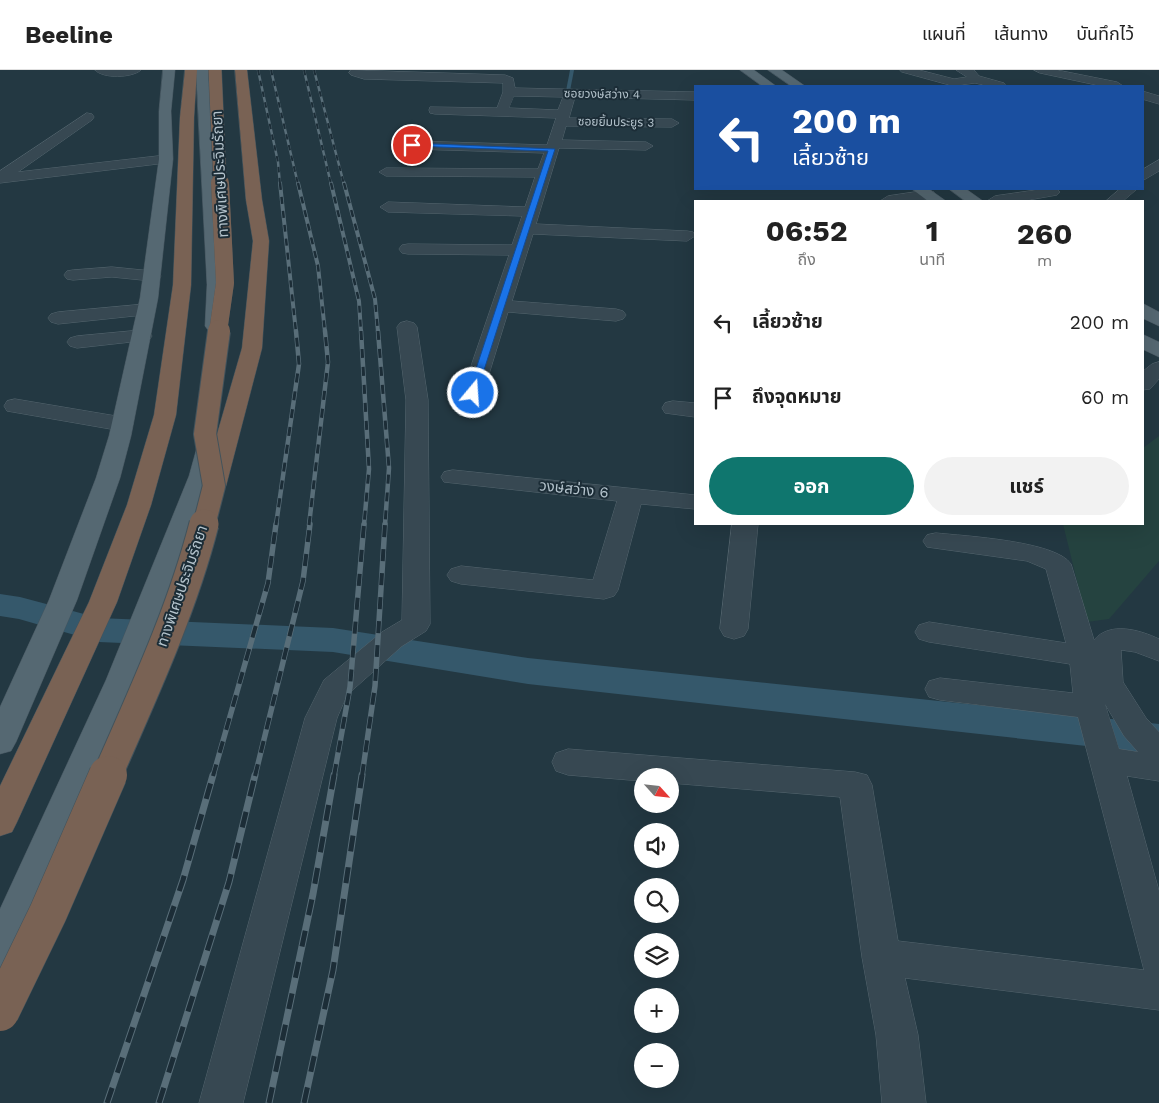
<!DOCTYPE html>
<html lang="th">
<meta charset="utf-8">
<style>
body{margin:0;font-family:"Work Sans","Noto Sans Thai",sans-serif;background:#f2f2f2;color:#222;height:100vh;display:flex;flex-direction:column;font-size:19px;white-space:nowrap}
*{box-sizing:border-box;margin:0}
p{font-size:16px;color:#767676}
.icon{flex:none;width:28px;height:28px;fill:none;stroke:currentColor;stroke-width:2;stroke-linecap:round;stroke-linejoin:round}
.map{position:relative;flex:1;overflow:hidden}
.side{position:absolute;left:694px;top:130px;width:450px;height:325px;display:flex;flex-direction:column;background:#fff;border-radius:0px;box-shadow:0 5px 20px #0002}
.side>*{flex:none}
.top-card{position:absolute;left:694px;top:15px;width:450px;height:105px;border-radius:0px;box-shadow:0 5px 20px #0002;background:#1a4fa0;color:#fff;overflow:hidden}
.needle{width:32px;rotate:117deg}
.tools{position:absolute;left:634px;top:698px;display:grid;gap:10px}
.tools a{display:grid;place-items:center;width:45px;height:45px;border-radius:50%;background:#fff;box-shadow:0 5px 20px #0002;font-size:25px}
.pin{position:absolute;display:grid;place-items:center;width:42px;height:42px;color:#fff;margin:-21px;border:2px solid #fff;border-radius:50%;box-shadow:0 1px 5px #0007}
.me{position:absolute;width:55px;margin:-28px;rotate:18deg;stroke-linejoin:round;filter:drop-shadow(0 0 4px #0008)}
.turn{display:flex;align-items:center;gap:18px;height:105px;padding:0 15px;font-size:22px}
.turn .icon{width:65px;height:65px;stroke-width:2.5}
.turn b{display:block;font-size:35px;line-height:42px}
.eta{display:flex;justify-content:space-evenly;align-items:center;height:85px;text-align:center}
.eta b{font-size:30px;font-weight:700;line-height:35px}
.action{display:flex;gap:10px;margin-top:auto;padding:10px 15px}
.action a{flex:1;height:58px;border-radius:30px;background:#0f766e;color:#fff;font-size:20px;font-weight:700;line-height:58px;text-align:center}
.action a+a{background:#f2f2f2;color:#222}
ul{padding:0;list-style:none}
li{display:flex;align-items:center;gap:15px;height:75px;padding:0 15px}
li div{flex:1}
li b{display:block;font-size:19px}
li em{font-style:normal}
header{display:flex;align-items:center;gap:30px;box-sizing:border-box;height:70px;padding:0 25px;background:#fff;border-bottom:1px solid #e0e0e0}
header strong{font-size:24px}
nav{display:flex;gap:28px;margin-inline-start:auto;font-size:18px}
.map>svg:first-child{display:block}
.green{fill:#254340}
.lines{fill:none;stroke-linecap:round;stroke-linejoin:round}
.stream{fill:#35586b;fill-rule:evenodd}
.canal{fill:#35586b;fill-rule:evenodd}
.minor-casing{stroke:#55666f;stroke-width:1}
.major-casing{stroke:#44545e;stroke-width:1}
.highway-casing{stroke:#42535c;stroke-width:1}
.minor{fill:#374852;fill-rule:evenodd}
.major{fill:#556872;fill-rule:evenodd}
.highway{fill:#796254;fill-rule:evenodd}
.rail-far4-casing{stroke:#596e79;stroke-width:2.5}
.rail-far3-casing{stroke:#596e79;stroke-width:4}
.rail-far2-casing{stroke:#596e79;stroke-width:4.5}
.rail-far1-casing{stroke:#596e79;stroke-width:5.5}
.rail-casing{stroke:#596e79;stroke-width:7}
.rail-far4{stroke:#1c2d37;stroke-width:2;stroke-dasharray:5.5;stroke-linecap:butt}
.rail-far3{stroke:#1c2d37;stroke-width:2.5;stroke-dasharray:7;stroke-linecap:butt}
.rail-far2{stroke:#1c2d37;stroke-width:3;stroke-dasharray:9;stroke-linecap:butt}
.rail-far1{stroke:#1c2d37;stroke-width:4;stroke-dasharray:12;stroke-linecap:butt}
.rail{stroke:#1c2d37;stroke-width:5;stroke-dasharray:16;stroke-linecap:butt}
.highway-bridge-far4-casing{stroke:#42535c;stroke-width:14;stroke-linecap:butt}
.highway-bridge-far3-casing{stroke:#42535c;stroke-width:18;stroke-linecap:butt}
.highway-bridge-far2-casing{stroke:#42535c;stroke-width:24;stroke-linecap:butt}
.highway-bridge-far1-casing{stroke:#42535c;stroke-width:31;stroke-linecap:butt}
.highway-bridge-casing{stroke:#42535c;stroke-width:39;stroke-linecap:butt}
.highway-bridge-far4{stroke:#796254;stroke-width:13}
.highway-bridge-far3{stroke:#796254;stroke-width:18}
.highway-bridge-far2{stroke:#796254;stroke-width:22}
.highway-bridge-far1{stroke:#796254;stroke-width:29}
.highway-bridge{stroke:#796254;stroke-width:38}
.route{fill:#1a73e8;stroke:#114b97}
.labels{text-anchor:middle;stroke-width:4;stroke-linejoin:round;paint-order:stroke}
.far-street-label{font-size:12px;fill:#b4c3cc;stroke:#1c2d37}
.street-label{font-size:15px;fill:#b4c3cc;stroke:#1c2d37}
</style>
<header>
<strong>Beeline</strong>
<nav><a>แผนที่</a><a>เส้นทาง</a><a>บันทึกไว้</a></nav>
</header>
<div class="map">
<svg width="1159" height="1033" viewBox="0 0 1159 1033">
<rect width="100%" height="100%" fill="#233842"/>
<!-- green -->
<path class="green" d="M1159 366V491L1109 549 1087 552 1063 454H1142L1143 378Z"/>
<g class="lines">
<!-- stream -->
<path class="stream" d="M570 0H574L570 21 568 22 566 21Z"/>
<!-- canal -->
<path class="canal" d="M0 524 20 527 99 548 333 558 528 588 1159 654V684L528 614 333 582 99 572 19 549 0 546Z"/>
<defs>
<path id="minor" d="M95 0H141C132 8 103 9 95 0Z
M351 0 505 5 513 8 515 18 695 22V30L575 27 569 48 672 49 679 53 672 57 566 56 562 70 646 72 653 76 646 80 559 78 536 154 687 161 693 162 695 166 687 171 533 164 512 231 616 239 623 241 626 245 623 249 616 251 508 242 478 340 475 345 467 347 459 345 456 340 509 185 408 184 402 183 399 179 402 175 408 174 512 175 522 146 388 142 380 137 388 132 525 137 535 107 386 106 379 102 386 98 538 99 544 83 412 79 405 75 412 71 547 75 556 48 435 44 430 43 429 40 430 37 497 38 503 22V13L364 9 351 5 349 3ZM514 26 563 27 558 40 509 38Z
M900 0H919L954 9 967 7 956 0H974L979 6 1004 13 1006 16H988L975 13 953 16 902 2Z
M1034 0H1057L1117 12 1123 16H1101L1040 3Z
M1142 21 1159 26V34L1142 29Z
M87 43 92 44 94 47 92 50 18 102 166 85 173 89 166 93 0 113V101Z
M1159 90V101L1142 111V100Z
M1043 119H1057L1060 122 1057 125 1023 131H987L995 126Z
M1120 119H1137L1123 131H1106Z
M929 120 934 122 937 125 934 128 918 131H880L888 126Z
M112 197 152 201 158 202 161 206 158 210 152 211 112 207 73 210 67 209 64 205 67 201 73 200Z
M146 234 153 236 155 240 153 244 58 254 51 252 48 248 51 244 58 242Z
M407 251 414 253 417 257 428 330 430 554 426 561 402 576 347 625 337 648 243 1033H199L305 648 324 610 382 562 402 550 406 330 397 257 400 253Z
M142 260 149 262 152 266 149 270 77 278 70 276 67 272 70 268 77 266Z
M1159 292V309L1150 319 1142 320V302L1152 294Z
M15 329 122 347 130 349 133 354 130 359 122 361 7 341 4 336 7 331Z
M673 331 695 333V347L665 343 662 338 665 333Z
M453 400 695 425V439L641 434 618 520 614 526 604 529 461 514 451 511 447 505 451 499 461 496 593 510 617 431 444 412 441 407 444 402Z
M732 454H758L748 559 744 566 734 569 724 566 720 559Z
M936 463C965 466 1056 471 1071 494L1094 570C1110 551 1140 560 1159 569V591L1135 582 1121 580 1123 612 1146 648 1159 662V711L1127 706 1159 821V940L905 908 918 965 926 1033H882L876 965 862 887 840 727 670 713V706H642V711L568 705 556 701 552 692 556 683 568 679 855 702 867 705 872 715 898 871 1144 900 1078 647 940 630 929 627 925 619 929 611 940 608 1073 623 1070 594 929 572 919 569 915 562 919 555 929 552 1066 573 1046 499 1027 491 927 477 923 471 927 465ZM1105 634 1124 666 1138 682 1119 679Z"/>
<path id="major" d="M163 0H175L171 41 173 89 158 228 131 366 120 408 77 530 16 672 11 681 0 684V637L49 530 96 408 109 366 140 228 159 89V41Z
M196 0H208L225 215V256L222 260H208L205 256 207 215Z
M740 0H754L776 16H762Z
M768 0H782L805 16H791Z
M912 119H929L946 131H928Z
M949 119H966L983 131H965Z
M1142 233 1159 242V256L1142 248Z
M1142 264 1159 272V287L1142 279Z
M210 363 218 365 221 370 213 406 136 610 14 894 0 899V839L106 610 189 406 199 370 202 365Z"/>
<path id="highway" d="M185 0H197L194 47 191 215 176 345 151 435 117 532 17 752 12 762 0 766V716L89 532 127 435 154 345 173 215 180 47Z
M235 0H247L262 130 269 171 262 278 226 416 223 421 214 423 205 421 202 416 242 278 253 171 246 130Z"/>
</defs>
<!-- minor casing -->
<use href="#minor" class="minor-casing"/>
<!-- major casing -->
<use href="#major" class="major-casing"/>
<!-- highway casing -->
<use href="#highway" class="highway-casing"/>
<!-- minor -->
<use href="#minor" class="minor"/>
<!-- major -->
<use href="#major" class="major"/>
<!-- highway -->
<use href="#highway" class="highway"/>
<defs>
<path id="rail-far4" d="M258 0 278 92 280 114
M271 0 298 114
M304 0 331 114
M314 0 344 114"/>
<path id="rail-far3" d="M280 113 296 262
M298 113 318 196 325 262
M331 113 359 231 361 262
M344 113 375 229 378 262"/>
<path id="rail-far2" d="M361 261 369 399 364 455
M378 261 389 398 385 455
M276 455 299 294 296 261
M309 455 328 292 325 261"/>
<path id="rail-far1" d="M213 706 268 513 276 454
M255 706 303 511 310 454
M334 706 350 617 364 454
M362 706 375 616 385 454"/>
<path id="rail" d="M107 1033 183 810 213 705
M159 1033 229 812 255 705
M269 1033 313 824 334 705
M304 1033 333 900 362 705"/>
</defs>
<!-- rail-far4 casing -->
<use href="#rail-far4" class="rail-far4-casing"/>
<!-- rail-far3 casing -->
<use href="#rail-far3" class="rail-far3-casing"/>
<!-- rail-far2 casing -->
<use href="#rail-far2" class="rail-far2-casing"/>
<!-- rail-far1 casing -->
<use href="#rail-far1" class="rail-far1-casing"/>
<!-- rail casing -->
<use href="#rail" class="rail-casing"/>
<!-- rail-far4 -->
<use href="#rail-far4" class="rail-far4"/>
<!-- rail-far3 -->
<use href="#rail-far3" class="rail-far3"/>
<!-- rail-far2 -->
<use href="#rail-far2" class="rail-far2"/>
<!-- rail-far1 -->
<use href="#rail-far1" class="rail-far1"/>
<!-- rail -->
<use href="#rail" class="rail"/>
<defs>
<path id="highway-bridge-far4" d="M215 0 220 114"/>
<path id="highway-bridge-far3" d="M218 262 225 213 220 113"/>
<path id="highway-bridge-far2" d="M204 455 214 416 205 364 219 261"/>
<path id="highway-bridge-far1" d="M107 706C143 624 182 540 204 454"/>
<path id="highway-bridge" d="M0 942 48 843 108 705"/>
</defs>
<!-- highway-bridge-far4 casing -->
<use href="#highway-bridge-far4" class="highway-bridge-far4-casing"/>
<!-- highway-bridge-far3 casing -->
<use href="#highway-bridge-far3" class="highway-bridge-far3-casing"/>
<!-- highway-bridge-far2 casing -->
<use href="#highway-bridge-far2" class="highway-bridge-far2-casing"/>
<!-- highway-bridge-far1 casing -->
<use href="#highway-bridge-far1" class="highway-bridge-far1-casing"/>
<!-- highway-bridge casing -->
<use href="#highway-bridge" class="highway-bridge-casing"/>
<!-- highway-bridge-far4 -->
<use href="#highway-bridge-far4" class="highway-bridge-far4"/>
<!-- highway-bridge-far3 -->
<use href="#highway-bridge-far3" class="highway-bridge-far3"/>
<!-- highway-bridge-far2 -->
<use href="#highway-bridge-far2" class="highway-bridge-far2"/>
<!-- highway-bridge-far1 -->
<use href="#highway-bridge-far1" class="highway-bridge-far1"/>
<!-- highway-bridge -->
<use href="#highway-bridge" class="highway-bridge"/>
</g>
<!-- route -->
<path class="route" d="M410 73 555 79 476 325 468 323 548 81 412 76Z"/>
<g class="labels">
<!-- far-street labels -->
<g class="far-street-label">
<text transform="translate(602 24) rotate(1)" y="4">ซอยวงษ์สว่าง 4</text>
<text transform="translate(616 52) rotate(1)" y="4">ซอยยิ้มประยูร 3</text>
</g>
<!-- street labels -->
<g class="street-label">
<text transform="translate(220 104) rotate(-93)" y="5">ทางพิเศษประจิมรัถยา</text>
<text transform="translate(574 419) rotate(6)" y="5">วงษ์สว่าง 6</text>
<text transform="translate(182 516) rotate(-71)" y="5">ทางพิเศษประจิมรัถยา</text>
</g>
</g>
</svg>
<div class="tools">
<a><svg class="needle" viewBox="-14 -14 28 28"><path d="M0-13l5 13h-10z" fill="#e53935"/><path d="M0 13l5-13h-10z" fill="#767676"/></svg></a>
<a><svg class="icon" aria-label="sound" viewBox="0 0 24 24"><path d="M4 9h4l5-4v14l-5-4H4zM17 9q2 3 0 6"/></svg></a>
<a><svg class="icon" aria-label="search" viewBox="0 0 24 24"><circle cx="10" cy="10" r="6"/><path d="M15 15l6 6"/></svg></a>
<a><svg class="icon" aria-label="layers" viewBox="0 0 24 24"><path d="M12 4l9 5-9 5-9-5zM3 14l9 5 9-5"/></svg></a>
<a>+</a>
<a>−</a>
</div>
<div class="pin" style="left:412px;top:75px;background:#d93025"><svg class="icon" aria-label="arrive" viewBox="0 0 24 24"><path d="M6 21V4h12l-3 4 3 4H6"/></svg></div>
<svg class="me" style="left:473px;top:323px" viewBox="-20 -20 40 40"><circle r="17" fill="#1a73e8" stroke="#fff" stroke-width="3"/><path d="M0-11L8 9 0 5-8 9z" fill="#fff"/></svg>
<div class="top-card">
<div class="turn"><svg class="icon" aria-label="left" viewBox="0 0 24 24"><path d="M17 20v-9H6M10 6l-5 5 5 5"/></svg><div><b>200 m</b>เลี้ยวซ้าย</div></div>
</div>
<section class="side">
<div class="eta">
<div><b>06:52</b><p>ถึง</p></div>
<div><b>1</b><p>นาที</p></div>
<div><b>260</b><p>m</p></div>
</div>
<ul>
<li><svg class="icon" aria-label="left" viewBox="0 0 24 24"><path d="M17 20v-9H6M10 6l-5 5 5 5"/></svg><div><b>เลี้ยวซ้าย</b></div><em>200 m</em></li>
<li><svg class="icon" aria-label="arrive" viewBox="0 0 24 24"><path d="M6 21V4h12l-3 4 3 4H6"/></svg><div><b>ถึงจุดหมาย</b></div><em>60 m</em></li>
</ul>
<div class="action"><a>ออก</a><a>แชร์</a></div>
</section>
</div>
